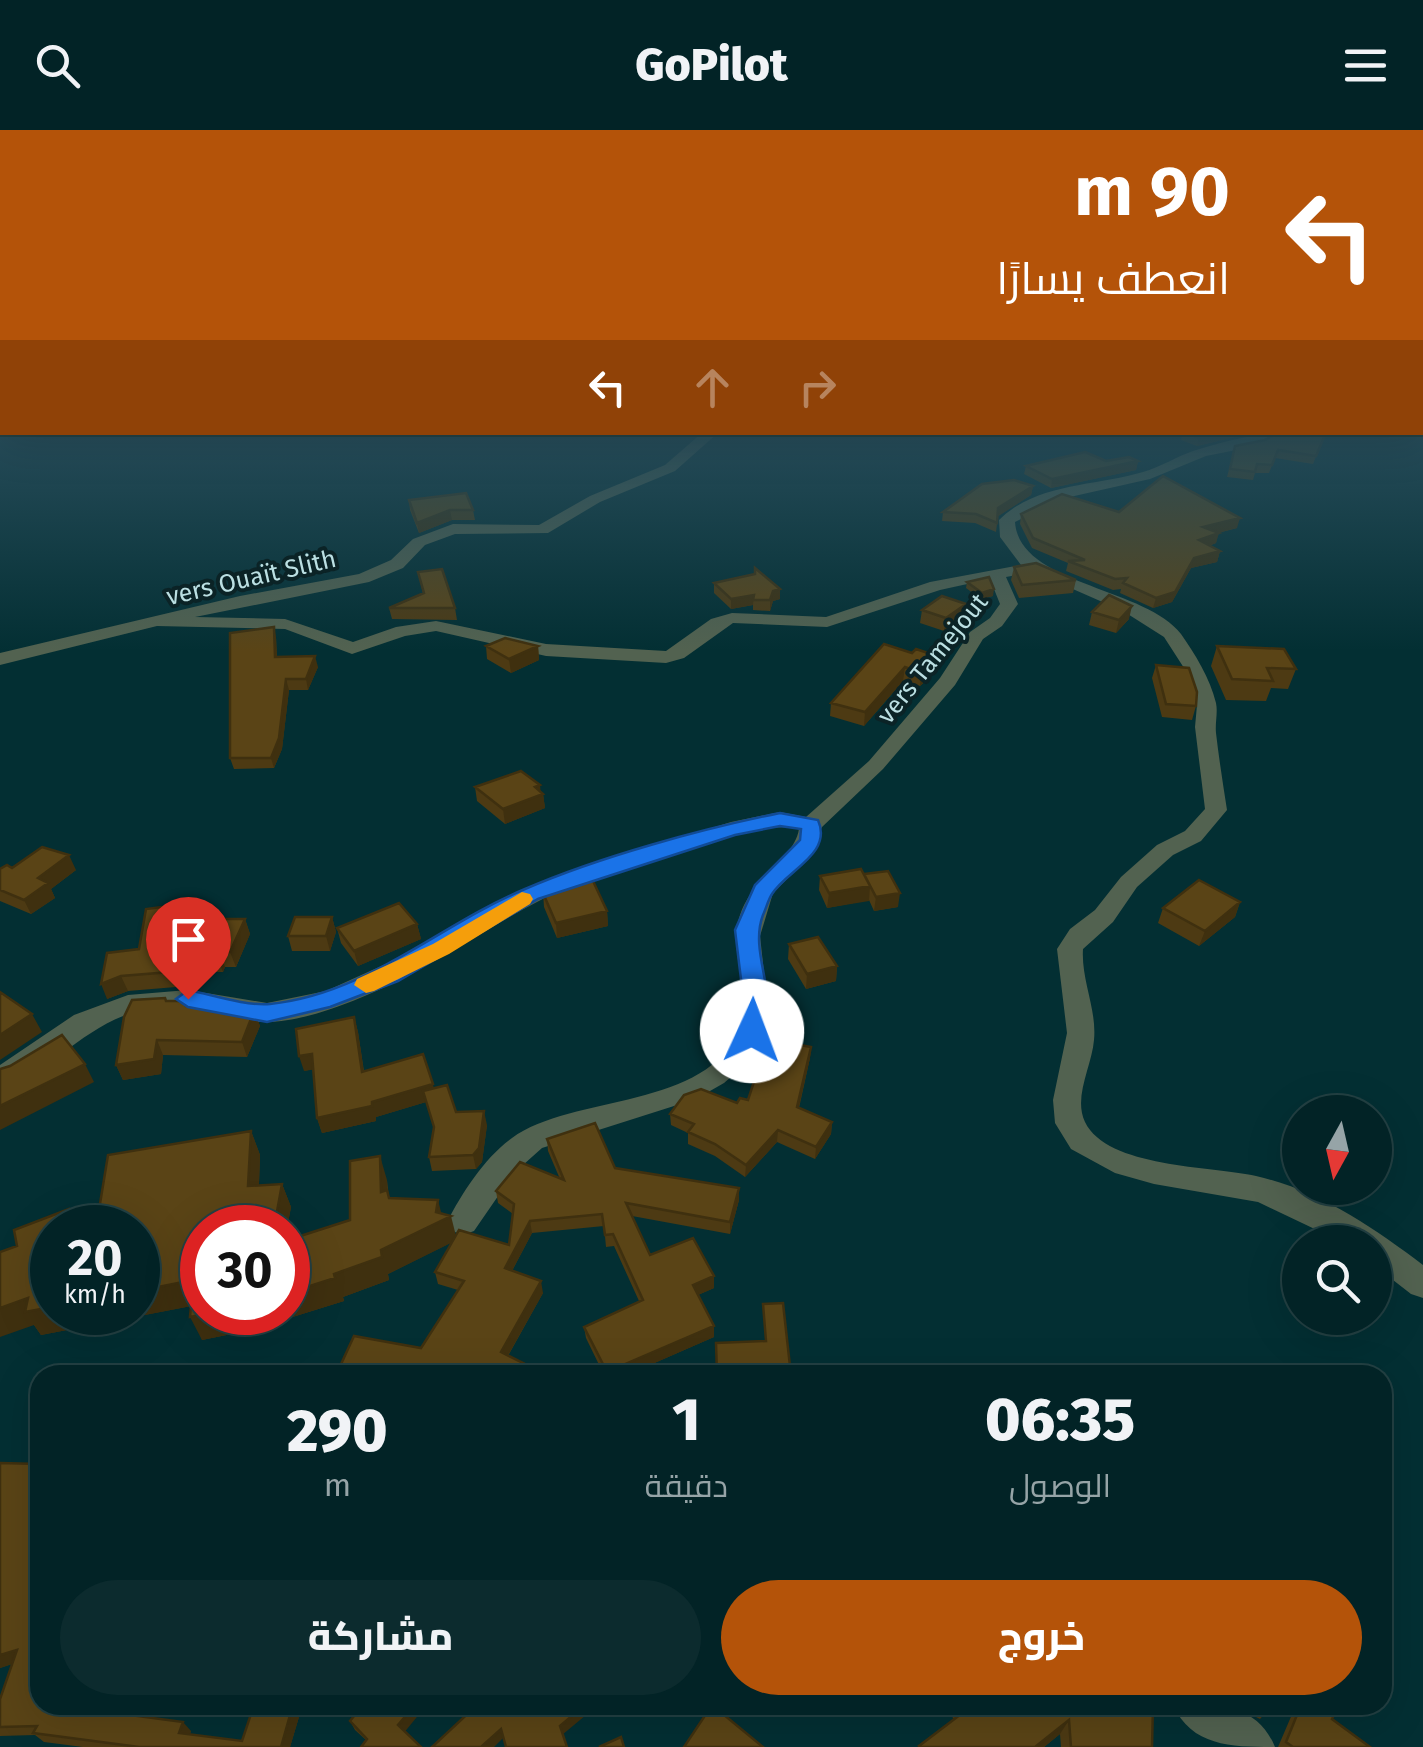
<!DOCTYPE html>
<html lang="ar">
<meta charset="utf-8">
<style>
body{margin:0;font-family:"Fira Sans",Cairo,sans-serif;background:#0c2b2e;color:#f1f3f6;direction:rtl;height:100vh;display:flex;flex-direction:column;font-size:38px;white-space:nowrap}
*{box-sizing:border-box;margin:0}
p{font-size:32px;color:#96a4a7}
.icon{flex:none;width:55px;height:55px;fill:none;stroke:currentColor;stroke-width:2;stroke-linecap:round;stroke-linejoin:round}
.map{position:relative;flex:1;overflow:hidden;direction:ltr}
.side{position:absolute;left:30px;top:1235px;width:1362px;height:350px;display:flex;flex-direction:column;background:#022326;border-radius:30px;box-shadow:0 10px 40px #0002,0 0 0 2px #234043;direction:rtl}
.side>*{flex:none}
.top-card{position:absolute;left:0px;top:0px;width:1425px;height:305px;box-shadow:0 10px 40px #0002,0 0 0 2px #234043;direction:rtl;background:#b45309;color:#fff;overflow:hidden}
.needle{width:65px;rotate:188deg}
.controls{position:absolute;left:1282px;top:965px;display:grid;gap:20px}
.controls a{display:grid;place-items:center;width:110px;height:110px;border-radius:50%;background:#022326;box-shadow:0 10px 40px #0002,0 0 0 2px #234043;font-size:50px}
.speed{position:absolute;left:30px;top:1075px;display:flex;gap:20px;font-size:50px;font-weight:700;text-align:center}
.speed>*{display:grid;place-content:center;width:130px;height:130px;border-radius:50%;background:#022326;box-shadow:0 10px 40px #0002,0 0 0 2px #234043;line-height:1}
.speed small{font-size:25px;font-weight:400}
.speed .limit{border:15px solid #d22;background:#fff;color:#111}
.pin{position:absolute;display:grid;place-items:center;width:85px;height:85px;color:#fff;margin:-102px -42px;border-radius:50% 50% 50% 0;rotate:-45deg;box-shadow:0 0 10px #0007}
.pin .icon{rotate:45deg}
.me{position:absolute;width:110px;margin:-55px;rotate:2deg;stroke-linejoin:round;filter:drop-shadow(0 0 8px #0008)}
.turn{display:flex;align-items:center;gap:35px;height:210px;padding:0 30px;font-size:45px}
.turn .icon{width:130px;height:130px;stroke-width:2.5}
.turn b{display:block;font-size:70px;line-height:85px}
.lanes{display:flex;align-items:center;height:95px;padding:0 30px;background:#0003;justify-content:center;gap:50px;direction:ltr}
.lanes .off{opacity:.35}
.eta{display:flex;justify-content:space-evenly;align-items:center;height:170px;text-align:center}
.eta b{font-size:60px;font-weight:800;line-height:70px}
.button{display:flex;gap:20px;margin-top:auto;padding:20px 30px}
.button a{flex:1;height:115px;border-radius:60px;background:#b45309;color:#fff;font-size:40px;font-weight:800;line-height:115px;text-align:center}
.button a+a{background:#0c2b2e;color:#f1f3f6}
header{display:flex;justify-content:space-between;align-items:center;height:130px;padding:0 30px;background:#022326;font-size:45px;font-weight:800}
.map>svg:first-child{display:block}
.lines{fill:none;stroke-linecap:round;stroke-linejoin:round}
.minor{fill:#526250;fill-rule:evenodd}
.wall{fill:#4d3a13}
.shaded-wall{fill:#3f300f}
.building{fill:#5a4416;stroke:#3f300f;stroke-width:2.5}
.route{fill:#1a73e8;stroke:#114b97;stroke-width:2.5}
.slow{fill:#f59e0b}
.labels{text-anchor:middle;stroke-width:8;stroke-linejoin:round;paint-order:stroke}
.far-street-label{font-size:25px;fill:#bbdfe2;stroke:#0b2326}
</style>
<header><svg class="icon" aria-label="menu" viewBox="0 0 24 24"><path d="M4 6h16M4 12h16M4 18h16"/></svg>GoPilot<svg class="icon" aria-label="search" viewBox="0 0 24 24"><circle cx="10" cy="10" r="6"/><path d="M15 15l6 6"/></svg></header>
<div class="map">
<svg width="1423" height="1617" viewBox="0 0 1423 1617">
<rect width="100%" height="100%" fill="#032f33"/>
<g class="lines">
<!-- minor -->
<path class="minor" d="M703 302H719L675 341 600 372 548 403 455 404 425 415 403 438 369 452 195 487 285 489 353 512 396 497 436 491 546 514 666 521 711 489 732 483 826 487 930 452 1021 435 1000 407 999 390C1036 353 1096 356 1143 342 1160 337 1176 327 1193 321 1222 312 1260 302 1290 302L1261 315 1206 326 1150 349 1061 369 1015 392C1019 455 1145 457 1181 504 1195 524 1210 548 1216 573 1218 582 1215 593 1216 603 1219 629 1223 654 1227 680L1201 711 1173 725 1137 757 1113 792 1083 819C1081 850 1097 879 1094 910 1092 936 1073 967 1085 992 1107 1038 1212 1036 1256 1046 1318 1060 1373 1097 1423 1135V1168L1411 1164 1375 1136V1112H1342L1258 1072 1154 1054 1115 1043 1071 1019 1055 993 1053 970 1067 903 1057 819 1070 799 1095 780 1121 747 1157 715 1185 701 1205 679 1195 597 1197 575 1184 538 1164 507 1123 481 1034 442 1006 447 1018 474 1002 496 983 509 955 555 883 639 822 697 808 728 773 763 760 806 769 888 747 933 724 953 696 969 542 1018 514 1043 474 1101 463 1105 452 1101 447 1092C462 1063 485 1027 512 1008 572 964 709 980 739 898 753 861 727 823 740 785 753 745 794 730 799 699 762 692 724 709 688 720 639 736 583 747 537 772 470 807 414 849 342 875 321 883 290 892 267 892 224 894 184 871 139 881 85 894 52 942 0 959V935L74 885 128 865 188 860 267 873 326 861 432 813 522 760 582 738 731 692 780 682 806 687 869 631 940 548 970 502 990 488 1000 474 990 449 940 460 827 497 733 493 684 528 666 533 546 526 436 501 405 506 352 524 285 499 157 496 0 535V523L240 466 359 444 391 430 413 409 453 394 539 395 590 366 665 335Z
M1173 1575C1214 1575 1256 1571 1275 1617 1233 1617 1192 1617 1173 1575Z"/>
</g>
<!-- wall -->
<path class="wall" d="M1183 302H1255L1197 316 1181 310Z
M1326 302 1313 334 1275 328 1269 343H1255L1253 350 1227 347 1235 316 1265 310Z
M1106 331H1138L1136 340 1051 358 1024 344 1026 336Z
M1033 356 1031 365 998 386 996 402 975 393 942 391 943 382Z
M409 370 473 380 475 390H452L419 403 410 380Z
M1119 382 1237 398 1218 403 1216 413 1209 416 1220 421 1217 432 1191 438 1172 472 1153 478 1120 463 1121 459 1113 460 1066 441 1068 433 1032 418 1020 394 1021 384Z
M1014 437 1076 450 1073 463 1019 468 1011 450Z
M418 442 455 478 457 490 392 489 389 478 423 464Z
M967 452 993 466 981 469 966 458Z
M714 453 780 459V469L773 471 770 481 753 480V475L731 479 714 463Z
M966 474 964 487 944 501 920 493 922 480Z
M1092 482 1129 489 1116 503 1089 495Z
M276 507 277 527 318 537 308 560H289L282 619 274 638 234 639 230 628Z
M884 514 938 540 920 556 903 551 864 596 830 586 831 573Z
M486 516H538L539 530 511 543 487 529Z
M1217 516 1296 539 1288 559 1271 558 1266 571 1226 570 1211 536Z
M1156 535 1196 576 1192 590 1162 587 1152 548Z
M475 657 541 662 543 664 545 678 505 694 477 671Z
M12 738 76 740 51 759 55 768 31 784 0 771V739Z
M820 746H864L898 777 874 781 869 770 827 778 819 760Z
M543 763 607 781 608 796 557 808 544 777Z
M1240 772 1235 787 1199 816 1158 793 1163 778Z
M332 787 336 802 330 821H292L288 806Z
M191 789H245L250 804 236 837H225L223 842H178L176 857 128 861 107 869 139 819Z
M417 794 421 809 358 836 341 813 337 798Z
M789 814 837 836 836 851 806 859 788 829Z
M190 875 254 881 260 896 247 927 163 925 161 944 123 950 116 935Z
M354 887 358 902 364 941 434 958 456 982 487 995 482 1032 476 1039 432 1041 429 1027 434 998 426 972 376 987V991L322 1003 317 988 313 939 304 941Z
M811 917 810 928 799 978 832 992 831 1004 815 1029 777 1012 745 1047 715 1026 688 1014V1003L671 995 670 984 748 970Z
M251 1001 260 1025 259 1055 282 1054 291 1077 287 1098H202V1182L350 1090 387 1050 389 1068 441 1084 456 1106 509 1115 513 1084 498 1073 496 1061 560 1049 548 1021 547 1009 615 1038 739 1058V1070L730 1104 632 1086 650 1125 714 1146V1158L698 1165 714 1207 627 1245H604L586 1208 584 1197 639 1171 614 1116 606 1117 604 1096 532 1103 512 1141 543 1163 508 1226 421 1218 458 1160 438 1154 435 1142 452 1112 388 1144 389 1150 343 1167 344 1171 251 1200 202 1210 191 1176 41 1205 34 1195 52 1182Z
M0 1333 40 1575 108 1582 191 1601 190 1604 242 1611 299 1587 290 1617H83L44 1612 35 1605 0 1606V1569L12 1534 0 1538Z
M322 1575H423L425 1577 366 1610 355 1600 350 1591 354 1587Z
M942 1575H1153L1152 1617H1061L1060 1604 1044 1617H918L954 1589Z
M1232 1575H1272L1260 1589Z
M1296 1575H1323L1332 1589 1370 1617H1278Z"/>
<!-- shaded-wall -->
<path class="shaded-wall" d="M1223 302H1255L1197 316 1199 308Z
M1138 331 1136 340 1051 358 1052 349Z
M1033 356 1031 365 997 387 998 378Z
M450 380 452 390 419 403 417 393Z
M1240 388 1237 398 1201 407 1203 397Z
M1219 403 1216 413 1196 421 1199 410Z
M1220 421 1217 432 1191 438 1172 472 1153 478 1156 468 1194 428Z
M780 459V469L773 471 770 481V470L773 461Z
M994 459 993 466 981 469 982 463Z
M754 465 753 475 731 479V469Z
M966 474 964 487 944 501 946 488Z
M1132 476 1129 489 1116 503 1119 490Z
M274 497 276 507 277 537 275 527Z
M538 516 539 530 511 543 509 529Z
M315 526 318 537 308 560 306 549Z
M940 527 938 540 920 556 921 543Z
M905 537 903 551 864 596 865 582Z
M286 549 289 560 282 619 274 638 271 628Z
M540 655 541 665 543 664 545 678 505 694 503 679Z
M69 725 76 740 51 759 55 768 31 784 24 770 38 748Z
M870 756 869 771 827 778 829 763Z
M900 763 898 777 874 781 876 767Z
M1240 772 1235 787 1199 816 1205 801Z
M185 774 191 789H183Z
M607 781 608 796 557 808 556 793Z
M332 787 336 802 330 821 326 806Z
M245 789 250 804 236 837 230 822Z
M417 794 421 809 358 836 354 821Z
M219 822 225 837 223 842 217 827Z
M172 827 178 842 176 857 170 842Z
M837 836 836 851 806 859 807 844Z
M121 846 128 861 107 869 101 854Z
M254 881 260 896 247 927 242 912Z
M32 884 42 902 0 930V905Z
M354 887 358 902 366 957 362 942Z
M157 910 163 925 161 944 123 950 116 935Z
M811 917 810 928 796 989 797 977Z
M312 924 317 939 304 941 299 926Z
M85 934 94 952 0 1000V976Z
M433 954 436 969 376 987V991L322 1003 317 988Z
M484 981 487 995 482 1032 476 1039 473 1025Z
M832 992 831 1004 815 1029 816 1017Z
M778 1000 777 1012 745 1047 746 1035Z
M251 1001 260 1025 258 1080 248 1056Z
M380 1026 387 1050 388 1086 381 1062Z
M282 1054 291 1077 287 1098H274Z
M739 1058V1070L730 1104V1092Z
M438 1070 443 1090 451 1086 457 1110 388 1144 389 1150 343 1167 344 1171 251 1200 202 1210 190 1187 214 1182H288V1163L334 1144 381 1120 436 1082Z
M69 1079 80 1098H73Z
M530 1091 532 1103 507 1150 505 1138Z
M714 1146V1158L693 1167V1155Z
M193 1150 202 1174 41 1205 34 1195 0 1207V1178L28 1168 52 1177V1182H138V1161Z
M541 1151 543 1163 503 1234 501 1222Z
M714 1196V1207L627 1245H607V1242Z
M17 1520 27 1529 0 1538V1525Z
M415 1575H423L425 1577 403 1604 398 1595Z
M585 1575H598L562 1605 560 1596Z
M292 1578 299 1587 290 1617H281Z
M1069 1590 1060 1604 1044 1617H1035Z
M183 1592 191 1601 187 1612 179 1603Z
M501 1599 504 1607 494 1617H481Z"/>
<!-- building -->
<path class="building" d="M1185 302H1223L1199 308Z
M1279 302H1326L1316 326 1278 320 1272 335 1257 334 1255 342 1230 339 1235 316 1265 310Z
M1085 322 1106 331 1129 327 1138 331 1052 349 1026 336Z
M1163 346 1240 388 1203 397 1219 403 1199 410 1220 421 1194 428 1175 462 1156 468 1123 453 1127 448 1115 449 1068 431 1085 430 1033 408 1021 384 1062 364 1119 382Z
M1014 350 1033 356 998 378 997 393 976 384 943 382 982 354Z
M466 363 473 380H450L417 393 409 370Z
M1036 433 1076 450 1022 455 1014 437Z
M755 438 780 459 773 461 770 470H753L754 465 731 469 714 453 755 444Z
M442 439 455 478H389L424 463 418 442Z
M989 447 994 459 982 463 967 452Z
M1109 465 1132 476 1119 490 1092 482Z
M942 466 966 474 946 488 922 480Z
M274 497 275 527 315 526 306 549H286L279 608 271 628H230V503Z
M505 508 538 516 509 529 486 516Z
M884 514 912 523 916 519 940 527 921 543 905 537 865 582 831 573Z
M1217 516 1284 519 1296 539 1267 538 1273 551 1232 549Z
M1156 535 1189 538 1197 562 1196 576 1166 574Z
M521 641 540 655 535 657 543 664 503 679 475 657Z
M42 717 69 725 38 748 48 753 24 770 0 760V739L7 735 12 738Z
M861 739 870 756 829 763 820 746Z
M888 741 900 763 876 767 864 744Z
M1199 750 1240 772 1205 801 1163 778Z
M593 751 607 781 556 793 543 763Z
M399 773 417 794 354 821 337 798Z
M185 774 183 789H245L230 822H219L217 827H172L170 842 121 846 101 854 107 823 139 819 146 779Z
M295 787H332L326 806H288Z
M818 807 837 836 807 844 789 814Z
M0 862 32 884 0 905Z
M165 868 166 871H188L186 875 254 881 242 912 157 910 154 929 116 935 124 887 132 870Z
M354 887 362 942 423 924 433 954 372 972V976L317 988 312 924 299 926 296 899Z
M62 905 85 934 0 976V939L10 936Z
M768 909 811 917 797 977 832 992 816 1017 778 1000 746 1035 715 1014 688 1002 694 994 670 984 684 965 701 959 737 973 740 968 748 970Z
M447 955 456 982 484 981 479 1018 473 1025 429 1027 434 997 423 961Z
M595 993 615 1038 739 1058 730 1092 626 1073 650 1125 693 1108 714 1146 693 1155 714 1196 607 1242 584 1197 643 1170 613 1104 605 1105 602 1084 530 1091 505 1138 541 1151 501 1222 547 1245H336L354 1206 421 1218 464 1151 435 1142 459 1100 509 1115 514 1074 496 1061 520 1032 564 1050 547 1009Z
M251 1001 248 1056 282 1054 274 1098H202V1182H214L190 1187 193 1150 138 1161V1098H96L108 1025Z
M380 1026 381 1062 387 1060 389 1068 438 1070 436 1082 451 1086 381 1120 382 1127 334 1144 335 1148 288 1163V1110L350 1090V1031Z
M69 1079 73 1098H52V1177L25 1182 28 1168 0 1178V1122L17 1116 14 1100Z
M783 1173 791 1245H717L716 1213 766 1211 763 1174Z
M90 1242 122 1245H88Z
M0 1333 40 1334V1575H95L102 1576 100 1581 183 1592 179 1603 242 1611 254 1575 292 1578 281 1617H139L33 1603 37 1596 0 1597V1569L17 1520 0 1525Z
M340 1575H415L398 1595 421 1617H361L367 1609 350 1591 358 1581Z
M477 1575H585L560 1596 567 1617H506L501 1599 481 1617H432Z
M712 1575 763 1617H684Z
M960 1575H1153L1152 1617H1071L1069 1590 1035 1617H920L919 1616 965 1581Z
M1301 1575H1323L1335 1583 1332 1589 1370 1617H1293L1286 1612Z
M621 1607 624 1617H599Z"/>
<!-- sky -->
<linearGradient id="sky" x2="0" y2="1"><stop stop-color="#021a1c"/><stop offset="0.56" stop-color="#284d5b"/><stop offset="1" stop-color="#284d5b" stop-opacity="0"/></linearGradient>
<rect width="1423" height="521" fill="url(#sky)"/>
<!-- route -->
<path class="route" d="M780 683 818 690C833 724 787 740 772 764 768 770 766 779 763 785 748 824 782 869 761 908H743L740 901 744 874 735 800 755 755 800 710 801 699 780 696 735 705 538 769 398 851 330 877 267 892 188 877 176 869 188 860C213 865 245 876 270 874 368 864 438 795 525 759 599 727 701 699 780 683Z"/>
<!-- slow -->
<path class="slow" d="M522 762 530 764 533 769 530 774 449 824 374 861 366 863 354 855 357 849 433 814Z"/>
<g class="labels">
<!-- far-street labels -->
<g class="far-street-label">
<text transform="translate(251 447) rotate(-13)" y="9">vers Ouaït Slith</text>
<text transform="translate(932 528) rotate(-51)" y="9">vers Tamejout</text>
</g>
</g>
</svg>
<div class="controls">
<a><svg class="needle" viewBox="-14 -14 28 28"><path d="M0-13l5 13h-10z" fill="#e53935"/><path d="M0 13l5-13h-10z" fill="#96a4a7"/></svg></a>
<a><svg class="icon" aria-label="search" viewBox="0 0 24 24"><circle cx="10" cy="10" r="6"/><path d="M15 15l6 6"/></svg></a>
</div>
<div class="speed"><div>20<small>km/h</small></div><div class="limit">30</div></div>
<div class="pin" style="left:188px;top:869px;background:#d93025"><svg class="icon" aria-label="arrive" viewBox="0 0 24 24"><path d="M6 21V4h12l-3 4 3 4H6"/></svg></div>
<svg class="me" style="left:752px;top:901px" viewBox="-20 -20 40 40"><circle r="19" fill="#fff"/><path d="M0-13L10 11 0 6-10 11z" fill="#1a73e8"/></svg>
<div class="top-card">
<div class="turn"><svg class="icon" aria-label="left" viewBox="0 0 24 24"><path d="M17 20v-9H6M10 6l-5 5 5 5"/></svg><div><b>90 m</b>انعطف يسارًا</div></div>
<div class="lanes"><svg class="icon" aria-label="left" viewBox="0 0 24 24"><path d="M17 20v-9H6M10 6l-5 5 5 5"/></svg><svg class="icon off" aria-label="ahead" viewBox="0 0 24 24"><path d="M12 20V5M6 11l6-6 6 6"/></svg><svg class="icon off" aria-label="right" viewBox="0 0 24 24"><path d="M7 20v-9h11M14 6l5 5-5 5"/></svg></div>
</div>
<section class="side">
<div class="eta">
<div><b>06:35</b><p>الوصول</p></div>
<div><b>1</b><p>دقيقة</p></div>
<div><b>290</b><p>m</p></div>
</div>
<div class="button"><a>خروج</a><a>مشاركة</a></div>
</section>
</div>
